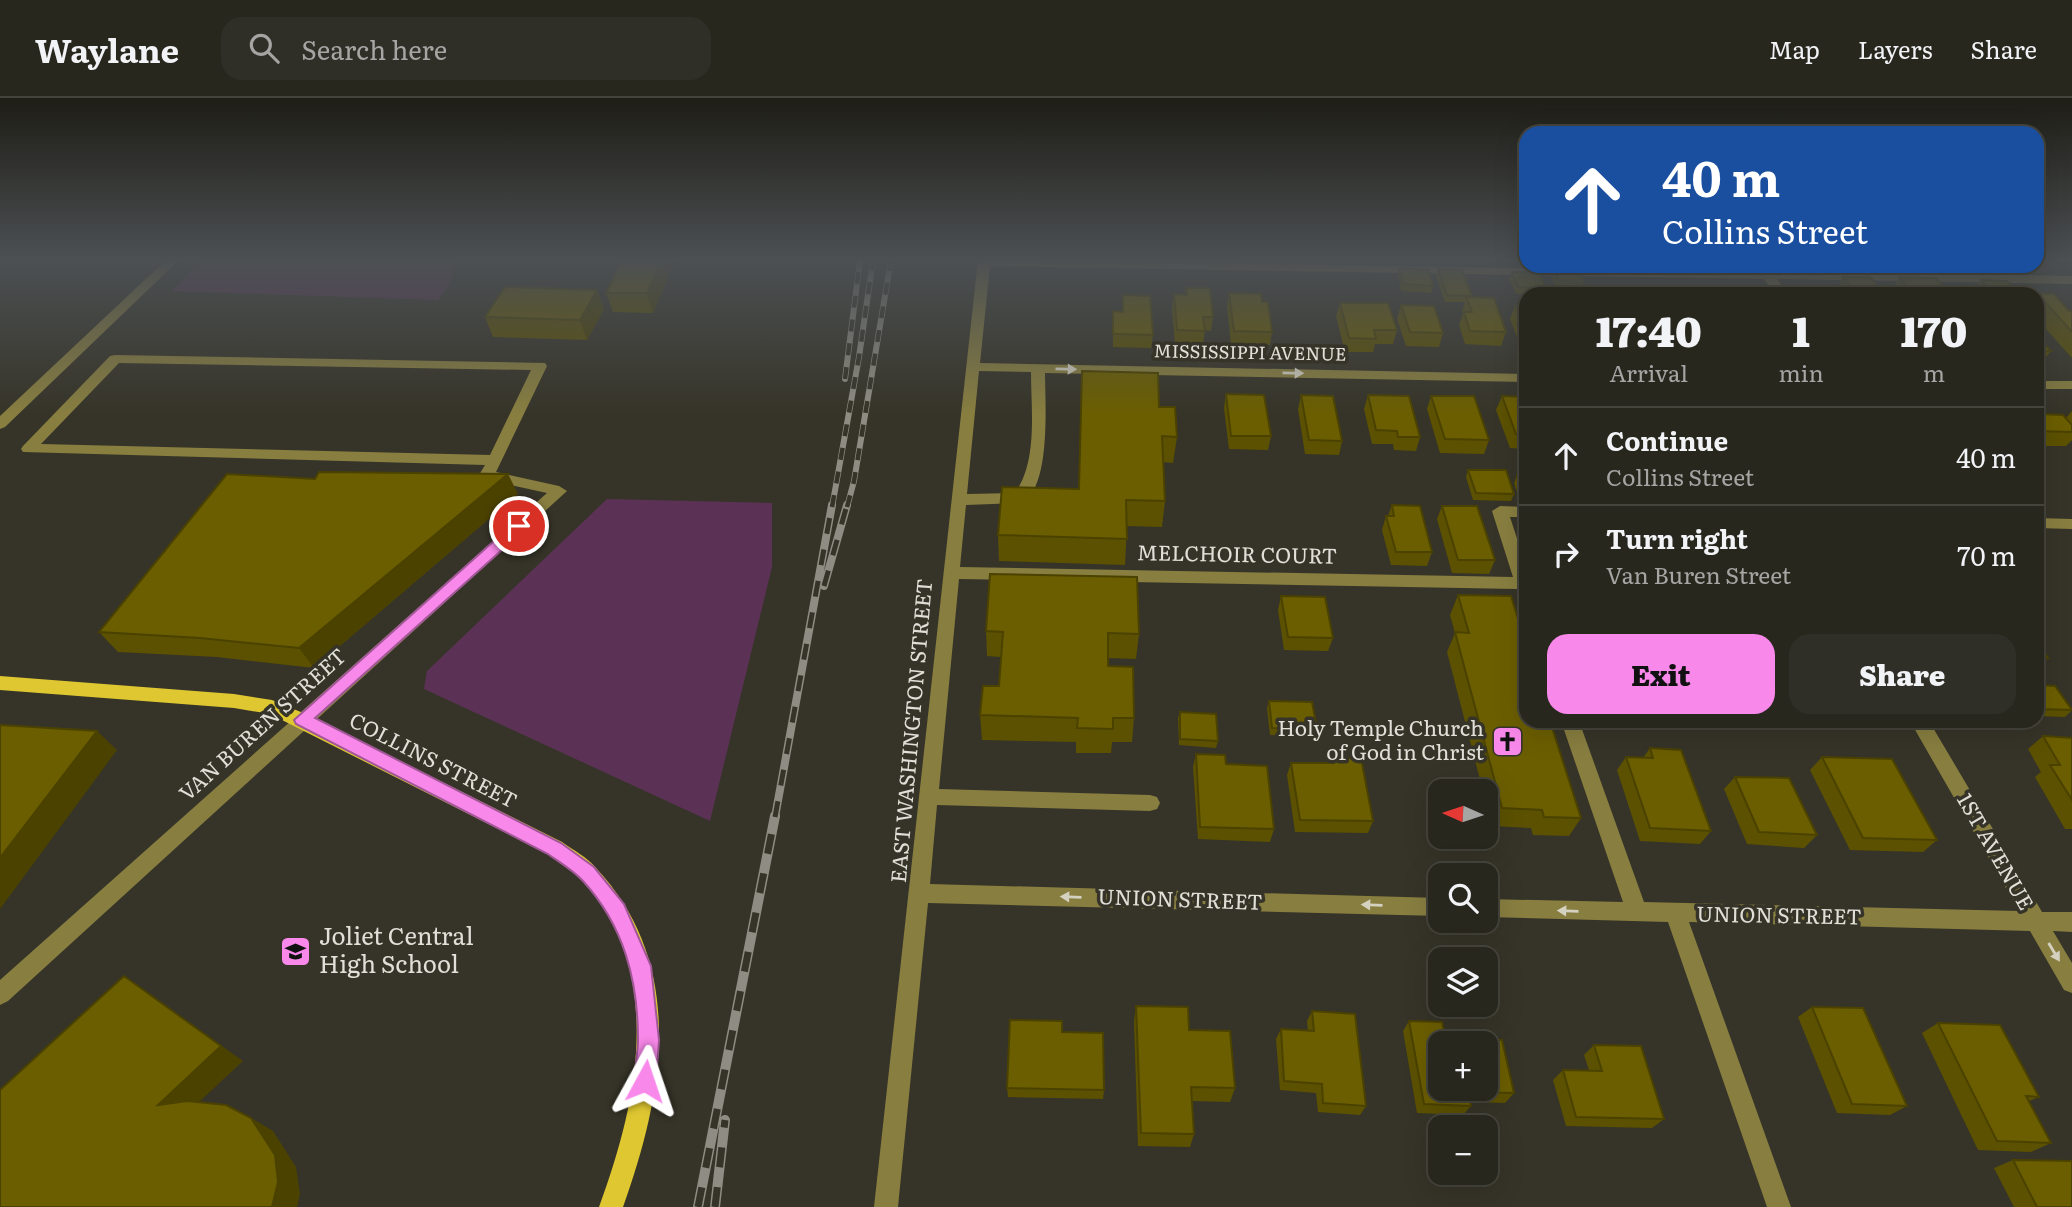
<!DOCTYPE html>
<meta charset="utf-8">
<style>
body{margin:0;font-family:Literata,serif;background:#302f27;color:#f1f3f6;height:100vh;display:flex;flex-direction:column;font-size:26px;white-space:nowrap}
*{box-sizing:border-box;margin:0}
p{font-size:23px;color:#a5a5a4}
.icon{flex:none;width:38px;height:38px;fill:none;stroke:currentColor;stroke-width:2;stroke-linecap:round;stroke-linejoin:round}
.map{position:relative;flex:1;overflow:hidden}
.side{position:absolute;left:1519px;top:189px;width:525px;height:441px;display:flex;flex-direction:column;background:#28271e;border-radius:21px;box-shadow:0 7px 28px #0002,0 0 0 2px #44443c}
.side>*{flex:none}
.hud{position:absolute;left:1519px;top:28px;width:525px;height:147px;border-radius:21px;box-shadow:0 7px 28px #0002,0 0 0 2px #44443c;background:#1a4fa0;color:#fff;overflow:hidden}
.needle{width:46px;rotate:273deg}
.tools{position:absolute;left:1428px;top:681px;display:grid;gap:14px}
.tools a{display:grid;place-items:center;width:70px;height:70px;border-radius:14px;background:#28271e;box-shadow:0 7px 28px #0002,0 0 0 2px #44443c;font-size:35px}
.pin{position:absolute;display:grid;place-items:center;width:60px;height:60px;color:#fff;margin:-30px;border:4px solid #fff;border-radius:50%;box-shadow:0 2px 7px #0007}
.me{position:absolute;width:77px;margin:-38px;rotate:5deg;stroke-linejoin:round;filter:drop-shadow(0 0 5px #0008)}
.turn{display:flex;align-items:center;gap:24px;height:147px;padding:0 28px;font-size:32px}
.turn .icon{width:91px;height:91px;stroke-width:2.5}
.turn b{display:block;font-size:49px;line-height:60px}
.eta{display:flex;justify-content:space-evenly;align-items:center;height:119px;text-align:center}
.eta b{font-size:42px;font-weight:800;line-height:49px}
.action{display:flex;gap:14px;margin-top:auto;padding:14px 28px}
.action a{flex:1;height:80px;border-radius:21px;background:#f888e9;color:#111;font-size:28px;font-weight:800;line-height:80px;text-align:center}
.action a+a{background:#302f27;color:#f1f3f6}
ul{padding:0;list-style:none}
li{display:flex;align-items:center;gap:21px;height:98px;padding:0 28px;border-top:2px solid #44443c}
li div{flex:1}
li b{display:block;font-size:26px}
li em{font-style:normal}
header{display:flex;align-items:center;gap:42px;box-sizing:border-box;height:98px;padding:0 35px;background:#28271e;border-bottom:2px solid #44443c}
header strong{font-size:33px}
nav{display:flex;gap:38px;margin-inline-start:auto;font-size:24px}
.search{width:490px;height:63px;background:#302f27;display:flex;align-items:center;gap:18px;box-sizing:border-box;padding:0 24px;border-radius:21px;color:#a5a5a4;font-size:26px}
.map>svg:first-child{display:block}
.green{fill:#5b3256}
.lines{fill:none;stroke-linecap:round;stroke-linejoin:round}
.minor{fill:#887e40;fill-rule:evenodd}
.major{fill:#dec731;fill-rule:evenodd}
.rail-far2-casing{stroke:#8f8d83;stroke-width:6}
.rail-far1-casing{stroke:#8f8d83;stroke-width:8}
.rail-casing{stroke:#8f8d83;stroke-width:10}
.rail-far2{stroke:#363428;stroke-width:4.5;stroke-dasharray:12;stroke-linecap:butt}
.rail-far1{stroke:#363428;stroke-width:5;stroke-dasharray:16;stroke-linecap:butt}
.rail{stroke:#363428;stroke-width:7;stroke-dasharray:20;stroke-linecap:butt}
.wall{fill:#5c5100}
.shaded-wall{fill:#4b4200}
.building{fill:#6b5e00;stroke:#4b4200;stroke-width:2;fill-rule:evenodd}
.oneway{fill:#d4d1c1}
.route{fill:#f888e9;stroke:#a15897;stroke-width:2}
.labels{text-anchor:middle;stroke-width:7;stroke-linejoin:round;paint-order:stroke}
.far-street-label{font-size:18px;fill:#e1e0d8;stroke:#363428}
.street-label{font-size:21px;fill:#e1e0d8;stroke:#363428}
.poi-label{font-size:21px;fill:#e1e0d8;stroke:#363428;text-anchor:end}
.near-poi-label{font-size:24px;fill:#e1e0d8;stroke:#363428;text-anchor:start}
</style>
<header>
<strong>Waylane</strong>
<div class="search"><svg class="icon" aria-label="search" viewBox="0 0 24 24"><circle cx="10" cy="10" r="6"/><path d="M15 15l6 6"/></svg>Search here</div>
<nav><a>Map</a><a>Layers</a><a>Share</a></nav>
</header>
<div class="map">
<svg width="2072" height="1109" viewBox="0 0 2072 1109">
<rect width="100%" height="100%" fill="#363428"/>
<!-- green -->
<path class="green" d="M201 162H456L451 183 438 202 172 193Z
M607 401 772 405V469L710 723 424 591 427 573Z"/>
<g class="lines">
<!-- minor -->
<path class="minor" d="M166 162H179L5 329 0 331V318Z
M978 162 1758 173 1759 168H1766L1771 173 2072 178V186L1777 181 1787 196H1775L1764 181 990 168 980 265 1526 276V284L1045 275C1045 302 1052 396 1019 405L966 407 960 469 1513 479 1492 413 1500 408 1526 409V419H1510L1526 468V500L1520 498 1517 491 959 481 939 691 1150 697 1157 699 1160 705 1157 711 1150 713 937 707 930 786 1440 800V818L928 805 898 1109H874ZM979 273 1031 274C1031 312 1038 363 1015 395L967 396Z
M115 257 545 265 547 268 496 374 559 388 567 393 8 903 0 907V882L547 395 482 381 479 377 485 367 23 354 21 351 23 348 110 258ZM119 265 531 272 490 357 41 346Z
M2037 283H2072V291H2037Z
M2037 420 2072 421V431L2037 430Z
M1561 623H1579L1644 804 2019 813 1910 623H1929L2042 814H2072V834L2053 833 2072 865V895L2064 892 2030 833 1689 824 1791 1109H1767L1668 824 1486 819V801L1623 804Z"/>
<!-- major -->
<path class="major" d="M0 578 234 596 272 602 308 617 562 744C573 752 587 759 596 770 687 867 664 995 623 1109H599C638 1003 666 874 582 782 572 772 559 765 548 756L270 616 234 610 0 592Z"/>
<defs>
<path id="rail-far2" d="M845 281 860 162
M832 409 859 259 873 162
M847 409 854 383 891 162"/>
<path id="rail-far1" d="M824 488 847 407
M775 719 832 407"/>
<path id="rail" d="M698 1109 775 718
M715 1109 725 1022"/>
</defs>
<!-- rail-far2 casing -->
<use href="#rail-far2" class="rail-far2-casing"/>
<!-- rail-far1 casing -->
<use href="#rail-far1" class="rail-far1-casing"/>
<!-- rail casing -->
<use href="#rail" class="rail-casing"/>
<!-- rail-far2 -->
<use href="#rail-far2" class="rail-far2"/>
<!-- rail-far1 -->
<use href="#rail-far1" class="rail-far1"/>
<!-- rail -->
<use href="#rail" class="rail"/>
</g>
<!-- wall -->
<path class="wall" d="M622 162H675L653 215 613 214 606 195Z
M1399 170 1433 188 1431 195 1401 193 1398 177Z
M1438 171 1472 198 1471 199 1506 234 1501 248 1465 246 1459 227 1463 216 1462 213 1465 204H1445L1436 178Z
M1554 172 1584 184 1581 190H1556L1551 179Z
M1512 174 1546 190 1544 196H1516L1509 181Z
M1843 179 1882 194 1881 196H1847L1839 185Z
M1900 179 1945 191 1941 196H1903L1895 186Z
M1981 182 2019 196H1982L1976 189Z
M1186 190 1213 219 1211 233 1205 232 1203 246H1175L1172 210 1174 196 1185 197Z
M597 192 604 211 587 242 493 239 485 219Z
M1229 195 1262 204 1272 234 1270 247 1231 246 1227 209Z
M2037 195 2069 213H2072V260L2037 221Z
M1123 197 1153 237 1151 250 1113 249V213L1122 214Z
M1340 205 1397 232 1393 246H1375L1373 254H1345L1336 218Z
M1401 207 1443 235 1439 249 1406 248 1397 221Z
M1515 208H1526V254H1523L1510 221Z
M2037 239 2051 253 2045 260H2037Z
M1226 296 1271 338 1268 352 1229 351 1224 310Z
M1301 297 1342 343 1339 357 1305 356 1298 311Z
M1368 297 1420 339 1416 353 1394 352 1393 346H1372L1364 311Z
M1431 298 1489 342 1484 356 1440 355 1427 311Z
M1502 298 1526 299V351L1510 350 1496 312Z
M1159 309 1177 339 1173 365 1163 364 1165 403 1162 429 1127 428 1125 467 999 463 998 437 1079 391Z
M2037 313 2040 316 2066 320 2072 313V342L2066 348H2037Z
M1468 372 1514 396 1511 403 1473 402 1466 379Z
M1517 378 1526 379V408L1521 407 1514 385Z
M518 396 314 570 217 559 118 554 99 534Z
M1392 407 1432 454 1427 468 1391 467 1382 432 1386 418H1388Z
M1442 408 1495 462 1489 476 1452 475 1437 421Z
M1458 497 1581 720 1569 738 1533 737 1531 730 1492 728 1486 705V693H1483L1447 554 1455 535 1450 517Z
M1281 498 1333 540 1328 553 1284 552 1278 512Z
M986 533 1139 536 1136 561 1108 560V568L1134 620 1132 644H1112L1111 655H1076V644L982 642 980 617 999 588 1001 559 987 558Z
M2037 544 2048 560 2037 570Z
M2037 587 2072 612 2065 619 2037 618Z
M1269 603 1317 631 1315 638 1270 637 1267 610Z
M1180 614 1218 643 1216 650 1179 647 1178 620Z
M2043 638 2072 640V731H2065L2035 679 2041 674 2028 651Z
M1650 650 1711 733 1700 746 1640 743 1617 672 1626 659 1643 660Z
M1196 656 1226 666 1274 731 1270 744 1198 741 1193 669Z
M1822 659 1937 742 1923 754 1850 752 1810 672Z
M1333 660 1373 723 1368 735 1295 734 1287 677 1291 665H1331Z
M1735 679 1817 737 1804 750 1747 746 1724 691Z
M1136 908 1189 932 1235 990 1230 1004 1192 1003 1194 1036 1190 1049 1138 1048 1134 923Z
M1812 909 1907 1008 1890 1017 1837 1015 1798 919Z
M1312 913 1366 1008 1360 1017 1318 1014 1316 995 1280 992 1276 941 1281 931 1308 933 1307 923Z
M1409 923 1446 941 1514 995 1505 1005 1470 1004 1471 1008 1463 1017 1417 1015 1403 933Z
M1938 925 2039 999 2029 1003 2051 1045 2031 1054 1978 1052 1922 935Z
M1594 947 1664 1021 1652 1030 1566 1028 1553 982 1563 972H1589L1584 957Z
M1007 990 1104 992 1103 1001 1008 999Z
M2013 1062 2072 1109H2014L1994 1070Z"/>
<!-- shaded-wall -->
<path class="shaded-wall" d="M662 162H675L653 215 647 195Z
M597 192 604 211 587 242 580 222Z
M508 376 518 396 314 570 299 550Z
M97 633 117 652 0 811V760Z
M124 878 243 963 182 1020 158 1007Z
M251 1020 273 1033 296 1069 300 1096 297 1109H272Z"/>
<!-- building -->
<path class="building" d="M622 162H662L647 195H606Z
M1399 170 1429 172 1433 188 1403 186Z
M1438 171 1462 172 1472 198 1447 197Z
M1554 172 1579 173 1584 184 1559 183Z
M1512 174H1539L1546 190 1518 189Z
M1843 179H1870L1882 194H1854Z
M1900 179 1936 180 1945 191 1908 190Z
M1981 182 2007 183 2019 196H1993Z
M505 189 597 192 580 222 485 219Z
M1186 190H1210L1213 219H1203L1205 233 1177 232 1174 196 1187 197Z
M1229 195 1261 196 1262 204H1268L1272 234 1234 233Z
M2037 195 2054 196 2069 213H2072V234Z
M1123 197 1150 198 1153 237 1113 236V213L1123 214Z
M1466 199 1494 200 1506 234 1470 233 1464 214H1472Z
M1340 205H1388L1397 232H1374L1376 241 1349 240Z
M1401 207 1434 208 1443 235 1410 234Z
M1515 208H1526V235Z
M2037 239 2051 253H2037Z
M1082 273 1158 275 1159 309H1175L1177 339 1162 338 1165 403 1126 402 1127 441 998 437 1002 389 1079 391Z
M1226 296 1264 297 1271 338H1231Z
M1301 297 1333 298 1342 343 1309 342Z
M1368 297 1409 298 1420 339H1398L1397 333 1376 332Z
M1431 298H1474L1489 342 1445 341Z
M1502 298 1526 299V337L1516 336Z
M2037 313 2040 316 2063 317 2072 327V334L2037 333Z
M1468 372H1506L1514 396 1476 395Z
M319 374 508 376 299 550 200 540 99 534 227 376 315 381Z
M1517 378 1526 379V400H1524Z
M1392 407 1420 408 1432 454H1396L1386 418H1394Z
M1442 408H1477L1495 462H1458Z
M990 476 1137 479 1139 536 1108 535V568L1133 569 1134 620H1113V631L1077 630 1078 620 980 617 983 588H999L1003 534 986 533Z
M1458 497 1511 498 1526 547V623H1550L1581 720 1544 719 1542 712 1502 710 1455 534 1469 535Z
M1281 498 1325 499 1333 540 1288 539Z
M2037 544 2048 560 2037 559Z
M2037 587 2055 588 2072 612 2037 611Z
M1269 603 1312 604 1317 631 1272 630Z
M1180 614 1216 616 1218 643 1180 641Z
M0 627 97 633 0 760Z
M2043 638 2072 640V702L2050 667H2060Z
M1650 650 1681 652 1711 733 1650 730 1626 659 1653 660Z
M1196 656 1225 657 1226 666 1267 668 1274 731 1200 729Z
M1822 659 1892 661 1937 742 1863 740Z
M1333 660H1361L1373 723 1300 722 1291 665H1334Z
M1735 679 1789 680 1817 737 1759 734Z
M124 878 221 948 158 1007 187 1003 226 1007 251 1020 275 1057 278 1084 272 1109H0V992Z
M1136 908 1188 909 1189 932 1230 933 1235 990 1191 989 1194 1036 1141 1035Z
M1812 909 1863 910 1907 1008 1852 1006Z
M1312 913 1355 916 1366 1008 1323 1005 1322 986 1284 983 1281 931 1314 933Z
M1010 922 1062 923V934L1103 935 1104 992 1007 990Z
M1409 923 1442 924 1446 941 1502 942 1514 995 1468 994 1471 1008 1424 1006ZM1440 945H1486V990H1440Z
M1938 925 2000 927 2039 999 2026 998 2051 1045 1997 1043Z
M1594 947 1641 948 1664 1021 1576 1019 1563 972 1602 973Z
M2013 1062 2072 1063V1109H2037Z"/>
<!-- one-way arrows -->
<defs><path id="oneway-solid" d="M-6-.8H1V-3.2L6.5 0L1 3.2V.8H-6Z" transform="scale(1.75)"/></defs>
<g class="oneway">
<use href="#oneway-solid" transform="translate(1066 271) rotate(1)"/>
<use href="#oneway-solid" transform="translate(1293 275) rotate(1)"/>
<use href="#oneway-solid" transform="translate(1071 799) rotate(-178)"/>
<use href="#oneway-solid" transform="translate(1372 807) rotate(-178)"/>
<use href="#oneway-solid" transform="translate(1568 813) rotate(-178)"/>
<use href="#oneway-solid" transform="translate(2054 854) rotate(59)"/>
</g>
<!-- sky -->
<linearGradient id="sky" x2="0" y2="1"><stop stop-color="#1e1d16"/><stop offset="0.51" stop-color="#4c5053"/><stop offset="1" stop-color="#4c5053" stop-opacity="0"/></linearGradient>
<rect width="2072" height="317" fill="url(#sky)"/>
<!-- route -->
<path class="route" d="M519 423 524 425 526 428 524 432 315 620 561 745 594 769 624 806 651 868 659 942 656 983 653 991 645 994 638 991C632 976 638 958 638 942 638 882 624 828 583 783 573 772 559 764 548 756L296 626 294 622 514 425Z"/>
<!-- icons -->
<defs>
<symbol id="church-square" viewBox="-11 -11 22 22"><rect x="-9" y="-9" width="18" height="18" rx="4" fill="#f888e9" stroke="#363428"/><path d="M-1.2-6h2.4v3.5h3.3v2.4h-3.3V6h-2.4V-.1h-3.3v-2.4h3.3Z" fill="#111"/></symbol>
<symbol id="school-square" viewBox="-11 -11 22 22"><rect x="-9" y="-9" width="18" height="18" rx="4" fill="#f888e9" stroke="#363428"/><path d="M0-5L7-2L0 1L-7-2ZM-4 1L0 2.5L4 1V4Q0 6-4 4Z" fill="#111"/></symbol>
</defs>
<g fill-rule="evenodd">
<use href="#church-square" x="1490" y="626" width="35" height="35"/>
<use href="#school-square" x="278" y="836" width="35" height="35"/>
</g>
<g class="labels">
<!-- far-street labels -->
<g class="far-street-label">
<text transform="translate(1250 255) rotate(1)" y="6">MISSISSIPPI AVENUE</text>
</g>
<!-- street labels -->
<g class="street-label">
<text transform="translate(1237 457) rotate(1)" y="7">MELCHOIR COURT</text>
<text transform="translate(263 627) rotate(-42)" y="7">VAN BUREN STREET</text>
<text transform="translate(912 633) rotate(-85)" y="7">EAST WASHINGTON STREET</text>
<text transform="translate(433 663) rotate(27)" y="7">COLLINS STREET</text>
<text transform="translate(1995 754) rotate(60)" y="7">1ST AVENUE</text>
<text transform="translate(1180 802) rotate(2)" y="7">UNION STREET</text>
<text transform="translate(1779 818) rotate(1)" y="7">UNION STREET</text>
</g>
<!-- poi labels -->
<g class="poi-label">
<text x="1484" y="638">Holy Temple Church<tspan x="1484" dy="24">of God in Christ</tspan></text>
</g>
<!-- near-poi labels -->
<g class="near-poi-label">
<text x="319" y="847">Joliet Central<tspan x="319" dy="28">High School</tspan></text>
</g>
</g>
</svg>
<div class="tools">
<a><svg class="needle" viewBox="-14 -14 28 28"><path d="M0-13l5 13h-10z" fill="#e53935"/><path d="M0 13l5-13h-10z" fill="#a5a5a4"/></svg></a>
<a><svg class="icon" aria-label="search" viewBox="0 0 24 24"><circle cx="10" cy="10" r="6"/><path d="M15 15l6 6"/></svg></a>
<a><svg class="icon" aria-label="layers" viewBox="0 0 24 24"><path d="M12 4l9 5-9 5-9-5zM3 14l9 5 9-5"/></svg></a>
<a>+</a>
<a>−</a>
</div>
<div class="pin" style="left:519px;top:428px;background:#d93025"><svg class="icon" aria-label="arrive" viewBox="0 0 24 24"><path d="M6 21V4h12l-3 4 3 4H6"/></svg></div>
<svg class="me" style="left:645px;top:983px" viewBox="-20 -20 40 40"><path d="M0-17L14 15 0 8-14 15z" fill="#f888e9" stroke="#fff" stroke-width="4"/></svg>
<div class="hud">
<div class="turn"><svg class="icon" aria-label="ahead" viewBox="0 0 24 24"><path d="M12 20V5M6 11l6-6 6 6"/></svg><div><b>40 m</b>Collins Street</div></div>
</div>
<section class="side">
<div class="eta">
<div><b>17:40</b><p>Arrival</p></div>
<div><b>1</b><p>min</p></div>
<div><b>170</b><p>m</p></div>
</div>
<ul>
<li><svg class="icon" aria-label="ahead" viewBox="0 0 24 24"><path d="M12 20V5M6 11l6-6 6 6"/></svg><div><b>Continue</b><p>Collins Street</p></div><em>40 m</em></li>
<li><svg class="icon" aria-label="right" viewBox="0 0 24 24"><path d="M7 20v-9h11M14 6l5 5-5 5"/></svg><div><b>Turn right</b><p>Van Buren Street</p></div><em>70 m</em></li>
</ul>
<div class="action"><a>Exit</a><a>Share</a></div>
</section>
</div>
